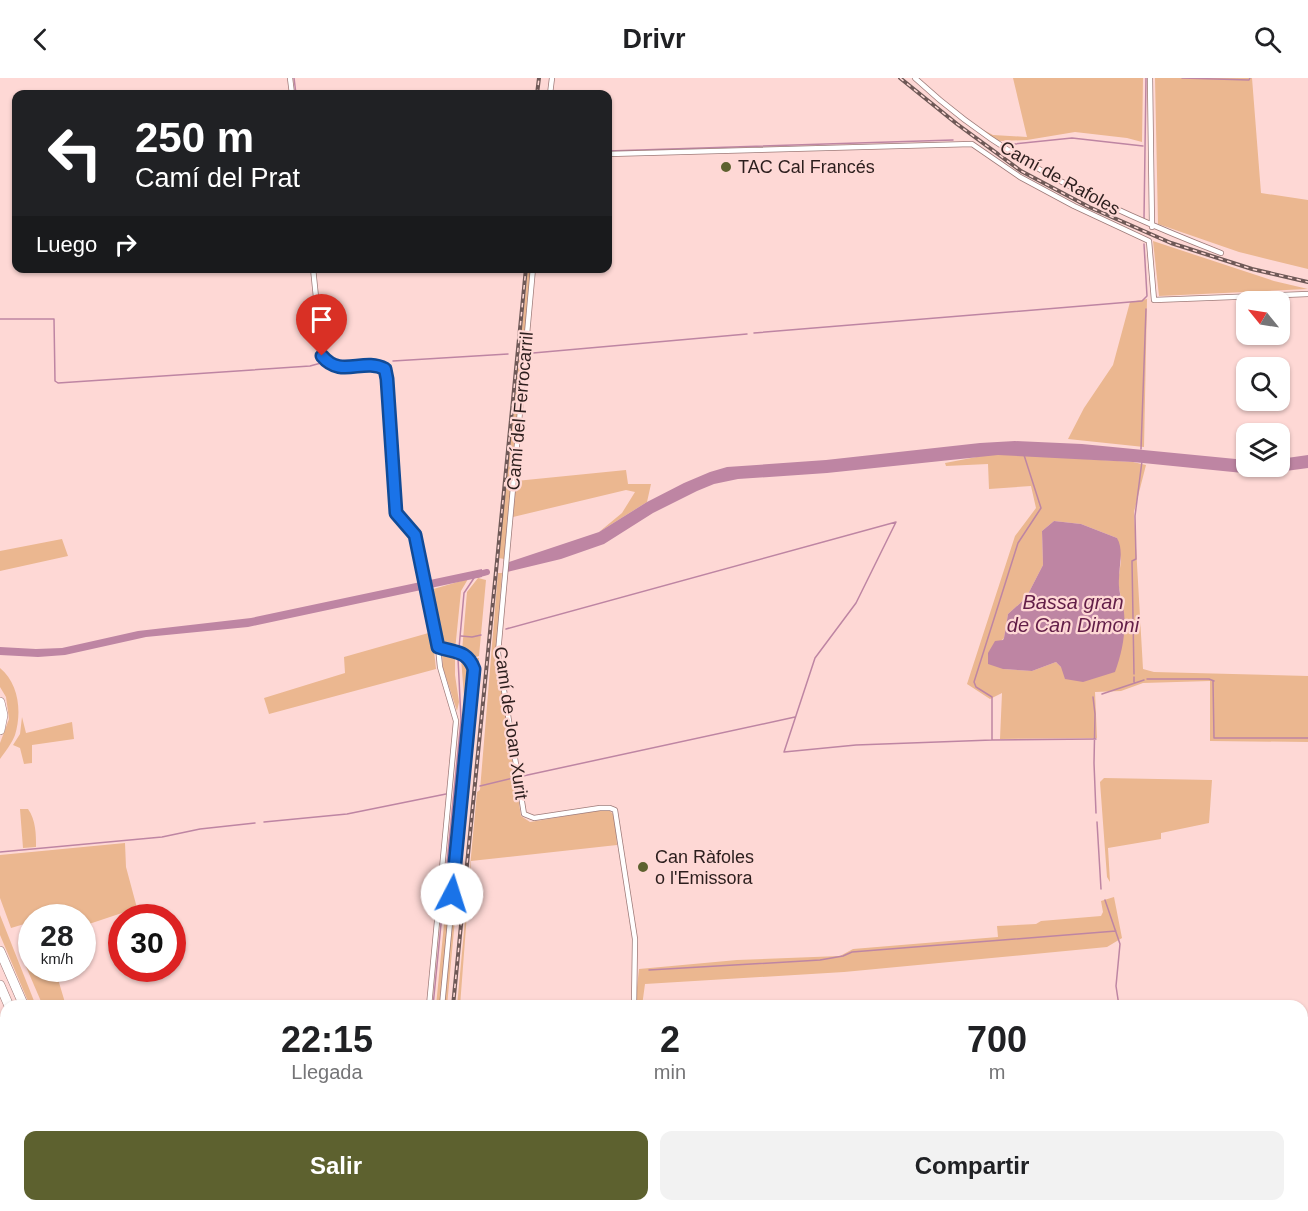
<!DOCTYPE html>
<html lang="es">
<meta charset="utf-8">
<style>
body{margin:0;font-family:Arial,sans-serif;background:#f2f2f2;color:#202124;height:100vh;display:flex;flex-direction:column;font-size:22px;white-space:nowrap}
*{box-sizing:border-box;margin:0}
p{font-size:20px;color:#757577}
.icon{flex:none;width:33px;height:33px;fill:none;stroke:currentColor;stroke-width:2;stroke-linecap:round;stroke-linejoin:round}
.map{position:relative;flex:1;overflow:hidden}
.sheet{position:absolute;left:0px;top:922px;width:1308px;height:212px;display:flex;flex-direction:column;background:#fff;border-radius:18px 18px 0 0;box-shadow:0 2px 4px #0004}
.sheet>*{flex:none}
.banner{position:absolute;left:12px;top:12px;width:600px;height:183px;border-radius:12px;box-shadow:0 2px 4px #0004;background:#202124;color:#fff;overflow:hidden}
.needle{width:39px;rotate:300deg}
.fabs{position:absolute;left:1236px;top:213px;display:grid;gap:12px}
.fabs a{display:grid;place-items:center;width:54px;height:54px;border-radius:12px;background:#fff;box-shadow:0 2px 4px #0004;font-size:30px}
.speed{position:absolute;left:18px;top:826px;display:flex;gap:12px;font-size:30px;font-weight:700;text-align:center}
.speed>*{display:grid;place-content:center;width:78px;height:78px;border-radius:50%;background:#fff;box-shadow:0 2px 4px #0004;line-height:1}
.speed small{font-size:15px;font-weight:400}
.speed .limit{border:9px solid #d22;background:#fff;color:#111}
.pin{position:absolute;display:grid;place-items:center;width:51px;height:51px;color:#fff;margin:-62px -26px;border-radius:50% 50% 50% 0;rotate:-45deg;box-shadow:0 0 6px #0007}
.pin .icon{rotate:45deg}
.me{position:absolute;width:66px;margin:-33px;rotate:5deg;stroke-linejoin:round;filter:drop-shadow(0 0 4px #0008)}
.turn{display:flex;align-items:center;gap:21px;height:126px;padding:0 24px;font-size:27px}
.turn .icon{width:78px;height:78px;stroke-width:2.5}
.turn b{display:block;font-size:42px;line-height:51px}
.then{display:flex;align-items:center;height:57px;padding:0 24px;background:#0003;gap:12px;font-size:22px}
.eta{display:flex;justify-content:space-evenly;align-items:center;height:102px;text-align:center}
.eta b{font-size:36px;font-weight:600;line-height:42px}
.primary-button{display:flex;gap:12px;margin-top:auto;padding:12px 24px}
.primary-button a{flex:1;height:69px;border-radius:12px;background:#5d612f;color:#fff;font-size:24px;font-weight:600;line-height:69px;text-align:center}
.primary-button a+a{background:#f2f2f2;color:#202124}
header{display:flex;justify-content:space-between;align-items:center;height:78px;padding:0 24px;background:#fff;font-size:27px;font-weight:600}
.map>svg:first-child{display:block}
.built{fill:#f8cac7}
.green{fill:#ebb790;fill-rule:evenodd}
.water{fill:#be85a3}
.lines{fill:none;stroke-linecap:round;stroke-linejoin:round}
.stream{stroke:#be85a3;stroke-width:1.5}
.canal{stroke:#be85a3;stroke-width:6}
.minor-casing{stroke:#9e7b79;stroke-width:6}
.motorway-casing{stroke:#9e7b79;stroke-width:10}
.minor{stroke:#fff;stroke-width:4.5}
.motorway{stroke:#fff;stroke-width:9}
.rail-casing{stroke:#6f5957;stroke-width:4}
.rail{stroke:#fed8d5;stroke-width:1.5;stroke-dasharray:4.5;stroke-linecap:butt}
.route-casing{stroke:#114b97;stroke-width:15}
.route{stroke:#1a73e8;stroke-width:10}
.poi-dot{fill:#5d612f;stroke:#fed8d5;stroke-width:2}
.labels{text-anchor:middle;stroke-width:4.5;stroke-linejoin:round;paint-order:stroke}
.poi-label{font-size:18px;fill:#2c1e1d;stroke:#fed8d5;text-anchor:start}
.street-label{font-size:18px;fill:#2c1e1d;stroke:#fed8d5}
.water-label{font-size:20px;font-style:italic;fill:#631e48;stroke:#fed8d5}
</style>
<header><svg class="icon" aria-label="back" viewBox="0 0 24 24"><path d="M15 5l-7 7 7 7"/></svg>Drivr<svg class="icon" aria-label="search" viewBox="0 0 24 24"><circle cx="10" cy="10" r="6"/><path d="M15 15l6 6"/></svg></header>
<div class="map">
<svg width="1308" height="1133" viewBox="0 0 1308 1133">
<rect width="100%" height="100%" fill="#fed8d5"/>
<!-- built -->
<path class="built" d="M0 946 6 961V1128H73L75 1133H0Z"/>
<!-- green -->
<path class="green" d="M1013 0H1143L1142 64 1127 60 1075 54 1027 62 999 63 974 47 993 57 1027 59Z
M1155 0H1252L1261 115 1308 122V191L1239 174 1158 146Z
M1153 163 1274 203 1308 211 1159 218Z
M528 191H532L504 481 499 480Z
M1147 221 1144 369 1068 361 1084 330 1113 287 1130 224Z
M987 377H1023L1133 384 1146 387 1134 434 1143 591 1154 594 1308 598V664L1210 663V603L1143 605 1121 613 1095 614 1097 660 1000 661 1002 615 990 621 967 606 1015 458 1036 430 1031 408 989 411 988 386 946 388 945 385ZM1054 443 1081 446 1117 460 1121 483 1118 504 1124 536 1061 589 1056 584 1032 593 1003 591 1001 563 1004 560 1008 536 1026 520 1043 487 1042 453Z
M626 392 628 406H651L647 424 599 454 622 435 635 414 626 412 513 439 516 403Z
M62 461 68 478 0 493V473Z
M498 495H502L496 577 521 738 530 744 608 731 615 738 617 767 471 783 460 928H457L477 714 480 712Z
M478 500 486 502 479 578 473 580 462 573 467 514Z
M468 501 461 513 455 572 440 566 430 512Z
M432 554 436 591 269 636 264 620 345 595 344 579Z
M442 576 455 578V597L459 624 457 633 443 590Z
M461 580H479L447 928H436L465 631Z
M0 590C19 606 22 634 15 657 12 665 5 674 0 681V665L9 641 6 619 0 609Z
M22 639 26 655 72 644 74 661 32 667V685L24 686 20 670 13 667 20 656Z
M1104 700 1212 702 1209 745 1161 755V761L1108 770 1110 804 1107 799 1100 704Z
M20 731H28C36 742 36 757 36 769L23 770Z
M125 765 126 789 137 830 83 848 82 840H66L64 836 48 840H32L31 844 11 850 0 820V777Z
M1114 819 1122 860 1107 869 844 894 645 906 642 928H635L639 891 737 882 840 878 853 871 998 859 997 848 1036 846 1041 843 1101 838 1103 834 1101 823Z
M0 837 36 928H30L0 857Z
M31 867 32 891H55L66 928H43L21 877 27 868Z
M142 1128H288V1133H144Z"/>
<!-- water -->
<path class="water" d="M1015 363 1082 366 1246 382V388H1280V381L1308 377V390L1271 395H1243L1133 384 998 377 827 395 738 401 714 406 697 413 653 435 604 466 561 481 507 494 509 484 599 454 647 424 684 405 710 394 727 389 826 382 980 365Z
M1054 443 1081 446 1117 460C1124 472 1119 488 1119 501 1118 512 1122 523 1124 534 1126 556 1122 574 1115 594L1083 604 1065 601 1061 589 1056 584 1032 593 1003 591 988 586V575L995 563 1003 562 1004 560 1008 536 1026 520 1043 487 1042 453Z
M482 491V499L248 549 146 559 65 577 38 579 0 577V569L36 571 62 570 138 553 251 540Z"/>
<g class="lines">
<!-- stream -->
<path class="stream" d="M294 0 296 16
M1182 0 1249 2 1250 0
M1005 67 1072 60 1143 68
M608 73 953 62
M1144 141 1146 0
M0 241H54L55 303 58 305 310 288 321 285
M754 255 1142 223 1147 218 1144 166
M533 275 747 256
M393 283 508 276
M340 286 382 284
M1141 371 1146 231
M506 551 896 444 856 525 815 580 784 674 856 667 992 662V619L976 609 974 604 1018 465 1041 430 1024 377
M461 558 472 559 481 557
M459 570 464 515 474 500
M1134 596 1132 483 1136 481 1135 438 1142 383
M1134 599V604
M1147 601H1209L1214 603
M1213 603 1214 660H1308
M1102 616 1144 602
M1093 619 1095 636 1094 685 1096 735
M993 662 1096 661
M523 698 795 639
M480 708 513 700
M264 744 347 736 446 716
M1097 744 1101 811
M0 774 162 759 200 751 255 745
M1105 822 1120 866 1116 908 1119 928
M649 892 820 882 843 878 852 874 1116 853
M433 928 461 642 458 580
M1128 1128V1133"/>
<!-- canal -->
<path class="canal" d="M476 497 487 494"/>
<defs>
<path id="minor" d="M290 0 292 16
M915 0C1005 84 1108 131 1221 175
M1150 0 1152 149
M550 16 552 0
M608 76 972 66 1020 99 1074 128 1149 163 1154 222 1308 216
M313 190 322 278C341 300 363 279 385 291L387 301 395 435 415 457 438 569 440 589 456 643 429 928
M533 190 498 575 524 736 534 740 600 730H610L615 732 635 861 634 928
M438 569C455 575 467 572 474 591L442 928
M0 978 6 991
M0 1013 6 1026
M0 1125 6 1123
M51 1128 53 1133
M67 1128 69 1133
M407 1133 408 1128
M421 1133 423 1128
M595 1133 596 1128"/>
<path id="motorway" d="M0 624 3 637 0 652
M0 873 24 928
M0 907 9 928
M105 1128 108 1133
M120 1128 123 1133"/>
</defs>
<!-- minor casing -->
<use href="#minor" class="minor-casing"/>
<!-- motorway casing -->
<use href="#motorway" class="motorway-casing"/>
<!-- minor -->
<use href="#minor" class="minor"/>
<!-- motorway -->
<use href="#motorway" class="motorway"/>
<defs>
<path id="rail" d="M900 0 957 46 1021 93 1089 129 1171 165 1252 191 1308 204
M537 16 539 0
M453 928 526 190
M431 1133V1128"/>
</defs>
<!-- rail casing -->
<use href="#rail" class="rail-casing"/>
<!-- rail -->
<use href="#rail" class="rail"/>
</g>
<g class="lines">
<defs>
<path id="route" d="M322 278C341 301 363 279 385 291L387 301 396 435 415 457 438 569C455 575 467 572 474 591L452 816"/>
</defs>
<!-- route casing -->
<use href="#route" class="route-casing"/>
<!-- route -->
<use href="#route" class="route"/>
</g>
<!-- markers -->
<g class="poi-dot">
<circle cx="726" cy="89" r="6"/>
<circle cx="643" cy="789" r="6"/>
</g>
<g class="labels">
<!-- poi labels -->
<g class="poi-label">
<text x="738" y="95">TAC Cal Francés</text>
<text x="655" y="785">Can Ràfoles<tspan x="655" dy="21">o l'Emissora</tspan></text>
</g>
<!-- street labels -->
<g class="street-label">
<text transform="translate(1060 100) rotate(29)" y="6">Camí de Rafoles</text>
<text transform="translate(520 333) rotate(-85)" y="6">Camí del Ferrocarril</text>
<text transform="translate(511 645) rotate(82)" y="6">Camí de Joan Xurit</text>
</g>
<!-- water labels -->
<g class="water-label">
<text x="1073" y="531">Bassa gran<tspan x="1073" dy="23">de Can Dimoni</tspan></text>
</g>
</g>
</svg>
<div class="fabs">
<a><svg class="needle" viewBox="-14 -14 28 28"><path d="M0-13l5 13h-10z" fill="#e53935"/><path d="M0 13l5-13h-10z" fill="#757577"/></svg></a>
<a><svg class="icon" aria-label="search" viewBox="0 0 24 24"><circle cx="10" cy="10" r="6"/><path d="M15 15l6 6"/></svg></a>
<a><svg class="icon" aria-label="layers" viewBox="0 0 24 24"><path d="M12 4l9 5-9 5-9-5zM3 14l9 5 9-5"/></svg></a>
</div>
<div class="speed"><div>28<small>km/h</small></div><div class="limit">30</div></div>
<div class="pin" style="left:322px;top:278px;background:#d93025"><svg class="icon" aria-label="arrive" viewBox="0 0 24 24"><path d="M6 21V4h12l-3 4 3 4H6"/></svg></div>
<svg class="me" style="left:452px;top:816px" viewBox="-20 -20 40 40"><circle r="19" fill="#fff"/><path d="M0-13L10 11 0 6-10 11z" fill="#1a73e8"/></svg>
<div class="banner">
<div class="turn"><svg class="icon" aria-label="left" viewBox="0 0 24 24"><path d="M17 20v-9H6M10 6l-5 5 5 5"/></svg><div><b>250 m</b>Camí del Prat</div></div>
<div class="then">Luego<svg class="icon" aria-label="right" viewBox="0 0 24 24"><path d="M7 20v-9h11M14 6l5 5-5 5"/></svg></div>
</div>
<section class="sheet">
<div class="eta">
<div><b>22:15</b><p>Llegada</p></div>
<div><b>2</b><p>min</p></div>
<div><b>700</b><p>m</p></div>
</div>
<div class="primary-button"><a>Salir</a><a>Compartir</a></div>
</section>
</div>
